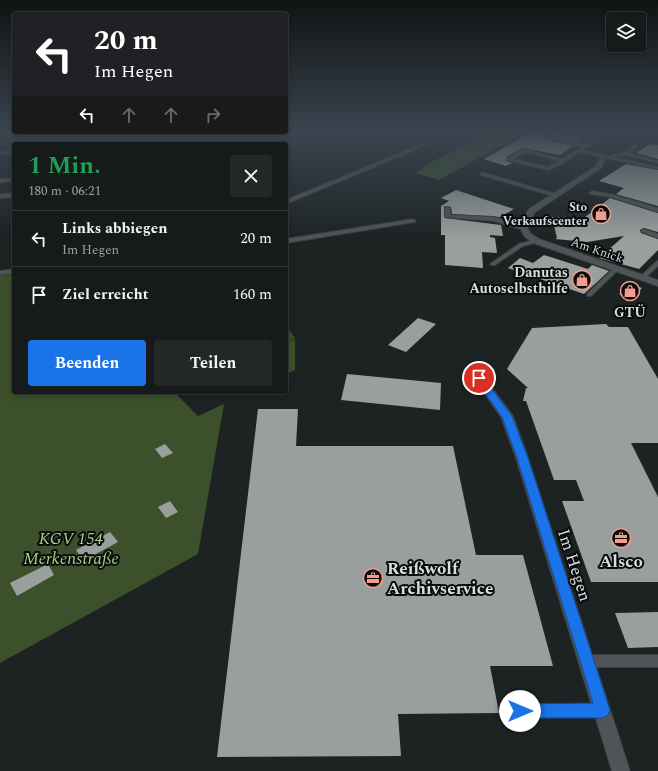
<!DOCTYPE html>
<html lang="de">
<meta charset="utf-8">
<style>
body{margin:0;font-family:Spectral,serif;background:#232727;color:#f1f3f6;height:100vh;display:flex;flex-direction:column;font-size:15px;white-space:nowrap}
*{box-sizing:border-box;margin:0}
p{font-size:13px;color:#9ea1a2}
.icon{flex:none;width:22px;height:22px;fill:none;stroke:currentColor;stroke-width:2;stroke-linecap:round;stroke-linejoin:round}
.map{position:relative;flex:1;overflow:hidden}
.drawer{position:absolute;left:12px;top:142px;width:276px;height:252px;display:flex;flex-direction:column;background:#161a1a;border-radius:4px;box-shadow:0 2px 6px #0003,0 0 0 1px #353839}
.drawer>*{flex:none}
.banner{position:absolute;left:12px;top:12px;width:276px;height:122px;border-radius:4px;box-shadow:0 2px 6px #0003,0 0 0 1px #353839;background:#202124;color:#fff;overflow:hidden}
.tools{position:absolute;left:606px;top:12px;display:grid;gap:8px}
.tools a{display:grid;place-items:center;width:40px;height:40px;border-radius:4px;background:#161a1a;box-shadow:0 2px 6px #0003,0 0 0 1px #353839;font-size:20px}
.pin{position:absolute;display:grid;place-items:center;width:34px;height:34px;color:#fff;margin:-17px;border:2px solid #fff;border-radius:50%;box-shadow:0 1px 4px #0007}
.me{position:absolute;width:44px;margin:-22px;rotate:90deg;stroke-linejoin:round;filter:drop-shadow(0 0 3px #0008)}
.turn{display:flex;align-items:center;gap:14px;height:84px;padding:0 16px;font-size:18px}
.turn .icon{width:52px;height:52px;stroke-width:2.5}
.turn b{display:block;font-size:28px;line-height:34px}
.lanes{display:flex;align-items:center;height:38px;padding:0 16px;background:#0003;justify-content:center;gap:20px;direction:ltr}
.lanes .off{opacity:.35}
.round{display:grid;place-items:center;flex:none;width:42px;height:42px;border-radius:4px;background:#232727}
.overview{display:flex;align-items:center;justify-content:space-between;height:68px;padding:0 16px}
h1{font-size:24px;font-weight:700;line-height:30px;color:#1e9e55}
.button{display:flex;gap:8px;margin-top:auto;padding:8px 16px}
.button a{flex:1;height:46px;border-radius:4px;background:#1a73e8;color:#fff;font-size:16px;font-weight:700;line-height:46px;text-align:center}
.button a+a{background:#232727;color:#f1f3f6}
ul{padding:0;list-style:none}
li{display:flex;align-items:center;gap:12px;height:56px;padding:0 16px;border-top:1px solid #353839}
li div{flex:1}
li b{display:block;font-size:15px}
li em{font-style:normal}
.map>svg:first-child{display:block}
.green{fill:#3c502b}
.building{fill:#999f9c}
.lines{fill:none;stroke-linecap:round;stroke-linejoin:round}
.service-casing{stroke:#393e3f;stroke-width:2}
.minor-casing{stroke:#393e3f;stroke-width:2}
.service{fill:#4f5556;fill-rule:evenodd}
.minor{fill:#4f5556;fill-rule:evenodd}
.route{fill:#1a73e8;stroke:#114b97}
.labels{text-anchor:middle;stroke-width:4;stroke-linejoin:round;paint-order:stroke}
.far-poi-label{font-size:12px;font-weight:bold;fill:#d9dddd;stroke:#090c0c;text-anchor:end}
.far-street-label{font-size:12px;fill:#d9dddd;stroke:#090c0c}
.poi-label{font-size:14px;font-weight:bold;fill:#d9dddd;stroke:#090c0c;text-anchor:end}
.near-park-label{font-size:17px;font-style:italic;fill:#a8d086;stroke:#090c0c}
.near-poi-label{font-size:17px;font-weight:bold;fill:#d9dddd;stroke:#090c0c}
.near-street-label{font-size:17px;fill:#d9dddd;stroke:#090c0c}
</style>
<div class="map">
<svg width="658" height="771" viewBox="0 0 658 771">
<rect width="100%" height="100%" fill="#1d2323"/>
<!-- green -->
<path class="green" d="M490 132H526L439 180 416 173 426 165Z
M14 271V392H174L198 416 224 404 198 554 0 663V272Z
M286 326 295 338 288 341 295 339V370L286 374Z"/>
<!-- building -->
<path class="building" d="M532 132H543L541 135 543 139 573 146 560 155 523 148 506 157V161L512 163 506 166 484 159Z
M551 132H557L575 139 574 140 550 135Z
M650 144 658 145V159L636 153Z
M626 164 658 170V206L616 194 624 188 599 181Z
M456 190 514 209 500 217 452 214 451 207 444 206 445 218 501 225 503 236 490 235V237L495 238 497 253 482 252 483 268 445 265V235H441V206L449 201 441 198Z
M610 198 658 213V232L644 228 640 230 641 233 658 239V250L639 269 599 258 624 236 587 242 555 239 557 238 552 217 570 218 572 227Z
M544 255 588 269 592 265 609 271 584 294 508 268 520 258 533 263Z
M630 284 642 288 631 299 619 294Z
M418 318 436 324 406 352 388 345Z
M606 324 609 327H628L658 379V443H631L658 497V582H591L562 501H584L576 480H554L526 401H523L526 388H528L507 369 532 328Z
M347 374 441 383 440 410 341 400Z
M258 409H298L296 446H453L476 555H523L553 666H490L499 713 398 714 401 756 217 757Z
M165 444 173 453 162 458 155 449Z
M170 501 178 512 166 518 158 507Z
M110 532 118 542 83 561 76 550Z
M48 564 54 575 17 596 10 583Z
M658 612V647L628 648 615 613Z"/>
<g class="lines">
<defs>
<path id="service" d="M545 132H550L547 136 574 142 578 138 558 132H565L583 136V137L578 143 586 145 594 139H598V141L582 150 658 167V169L579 152 566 161V162L549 170 507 160V158L524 149 562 159 582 147 543 138 542 135ZM525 152 559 161 548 167 513 159Z
M122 142H124V144H103L105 143Z
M422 144 426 145 286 204V200Z
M634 145 638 146 629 153 658 161V163L625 155 614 156 612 155 624 153Z
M14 151V153L0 154V152Z
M481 173H485L559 195 554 196 481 175Z
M14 178V180L0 183V179Z
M592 191 614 195 658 208V212L611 197 590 194 589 193Z
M14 193V197L0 198V194Z
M445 207 450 208V215L494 217 527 228 524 230 494 221 445 217Z
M413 219 416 221 415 222 286 243V239Z
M644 229 658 234V238L642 232V230Z
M536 239 538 240V242L523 246 495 265H491L490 264 519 244Z
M658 261V266L644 279H640V277L656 262Z
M616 267 618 268V270L591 296H587V294L614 268Z
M14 269V273L0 275V271Z
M587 655H658V667H587L583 665 581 661 583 657Z
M603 704 607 706 609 710 607 714 603 716 520 717 515 716 514 711 515 706 520 705Z"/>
<path id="minor" d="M601 156 606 157 601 168 535 212 527 225 530 233 539 239 658 280V286L533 243 524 236 519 225 529 209 596 166Z
M479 375 483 376 513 416 528 458 630 771H612L516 458 501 417 474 378Z"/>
</defs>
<!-- service casing -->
<use href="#service" class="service-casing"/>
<!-- minor casing -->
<use href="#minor" class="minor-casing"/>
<!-- service -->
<use href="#service" class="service"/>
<!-- minor -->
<use href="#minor" class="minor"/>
</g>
<!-- sky -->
<linearGradient id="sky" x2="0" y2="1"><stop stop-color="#101313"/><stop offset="0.55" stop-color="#3a4550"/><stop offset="1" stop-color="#3a4550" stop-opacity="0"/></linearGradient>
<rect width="658" height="240" fill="url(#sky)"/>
<!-- route -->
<path class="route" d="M479 375 482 376 512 416 528 458 610 710 608 715 603 718H520L515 716 513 711 515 706 520 704 593 703 517 458 502 417 474 378Z"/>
<!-- icons -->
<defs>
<symbol id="shop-ring" viewBox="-11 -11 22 22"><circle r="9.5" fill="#090c0c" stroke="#f49d8d" stroke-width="1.5"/><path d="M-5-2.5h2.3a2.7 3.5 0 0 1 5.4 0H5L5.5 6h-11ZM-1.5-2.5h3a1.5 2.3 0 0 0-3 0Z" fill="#f49d8d"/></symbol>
<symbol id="office-ring" viewBox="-11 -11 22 22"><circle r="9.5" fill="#090c0c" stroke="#f49d8d" stroke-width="1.5"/><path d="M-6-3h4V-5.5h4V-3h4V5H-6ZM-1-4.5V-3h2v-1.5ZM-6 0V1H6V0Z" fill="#f49d8d"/></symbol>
</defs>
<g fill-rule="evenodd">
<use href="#shop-ring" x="590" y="203" width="22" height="22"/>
<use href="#shop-ring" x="571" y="269" width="22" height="22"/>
<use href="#shop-ring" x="619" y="280" width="22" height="22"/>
<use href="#office-ring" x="610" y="527" width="22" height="22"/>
<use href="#office-ring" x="362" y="567" width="22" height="22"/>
</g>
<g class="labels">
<!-- far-poi labels -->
<g class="far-poi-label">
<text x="587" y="211">Sto<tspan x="587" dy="14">Verkaufscenter</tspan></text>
</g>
<!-- far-street labels -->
<g class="far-street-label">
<text transform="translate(597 250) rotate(19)" y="4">Am Knick</text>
</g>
<!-- poi labels -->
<g class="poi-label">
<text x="568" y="277">Danutas<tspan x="568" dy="16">Autoselbsthilfe</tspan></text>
<text x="630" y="317" text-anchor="middle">GTÜ</text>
</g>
<!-- near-park labels -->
<g class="near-park-label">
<text x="71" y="544">KGV 154<tspan x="71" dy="20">Merkenstraße</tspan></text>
</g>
<!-- near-poi labels -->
<g class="near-poi-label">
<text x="621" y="567">Alsco</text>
<text x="387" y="574" text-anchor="start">Reißwolf<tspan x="387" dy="20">Archivservice</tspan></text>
</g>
<!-- near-street labels -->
<g class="near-street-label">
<text transform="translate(575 565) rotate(72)" y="6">Im Hegen</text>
</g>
</g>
</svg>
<div class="tools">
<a><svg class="icon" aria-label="layers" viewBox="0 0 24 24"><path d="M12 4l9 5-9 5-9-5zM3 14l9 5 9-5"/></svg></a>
</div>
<div class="pin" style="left:479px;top:378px;background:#d93025"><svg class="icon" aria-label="arrive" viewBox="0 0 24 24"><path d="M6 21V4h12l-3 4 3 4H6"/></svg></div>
<svg class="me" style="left:520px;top:711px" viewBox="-20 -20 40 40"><circle r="19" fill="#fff"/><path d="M0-13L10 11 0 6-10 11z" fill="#1a73e8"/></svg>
<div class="banner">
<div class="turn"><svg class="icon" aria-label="left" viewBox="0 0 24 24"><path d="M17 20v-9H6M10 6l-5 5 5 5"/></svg><div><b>20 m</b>Im Hegen</div></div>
<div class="lanes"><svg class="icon" aria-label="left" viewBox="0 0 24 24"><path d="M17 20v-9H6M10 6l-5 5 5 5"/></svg><svg class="icon off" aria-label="ahead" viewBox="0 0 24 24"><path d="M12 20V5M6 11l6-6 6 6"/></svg><svg class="icon off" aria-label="ahead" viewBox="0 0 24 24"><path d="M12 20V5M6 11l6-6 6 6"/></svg><svg class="icon off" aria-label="right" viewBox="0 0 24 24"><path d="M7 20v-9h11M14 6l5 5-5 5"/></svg></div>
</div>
<section class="drawer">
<div class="overview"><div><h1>1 Min.</h1><p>180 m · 06:21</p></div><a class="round"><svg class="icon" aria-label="close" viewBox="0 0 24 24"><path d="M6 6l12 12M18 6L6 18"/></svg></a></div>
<ul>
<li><svg class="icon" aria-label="left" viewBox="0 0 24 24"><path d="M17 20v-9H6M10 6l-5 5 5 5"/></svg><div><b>Links abbiegen</b><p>Im Hegen</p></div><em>20 m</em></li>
<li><svg class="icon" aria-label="arrive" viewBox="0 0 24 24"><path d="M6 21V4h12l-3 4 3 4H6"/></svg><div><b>Ziel erreicht</b></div><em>160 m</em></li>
</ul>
<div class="button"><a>Beenden</a><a>Teilen</a></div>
</section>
</div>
